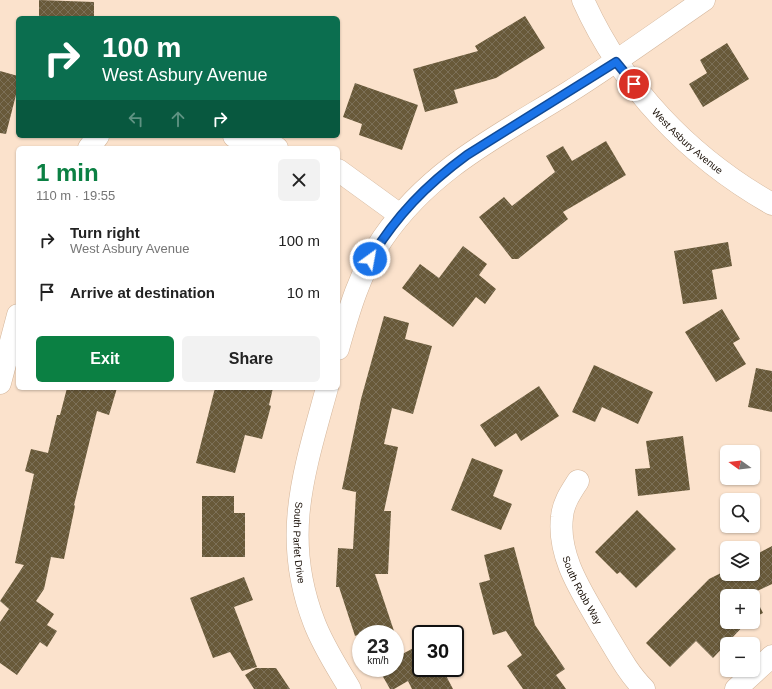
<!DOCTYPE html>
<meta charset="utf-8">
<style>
body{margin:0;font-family:Helvetica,sans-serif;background:#f2f2f2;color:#222;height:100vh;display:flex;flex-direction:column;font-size:15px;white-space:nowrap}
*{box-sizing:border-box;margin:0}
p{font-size:13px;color:#767676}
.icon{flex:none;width:22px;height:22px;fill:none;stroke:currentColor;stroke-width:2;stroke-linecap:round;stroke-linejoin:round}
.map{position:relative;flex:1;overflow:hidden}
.drawer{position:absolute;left:16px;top:146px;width:324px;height:244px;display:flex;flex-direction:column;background:#fff;border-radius:6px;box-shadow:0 1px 3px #0004}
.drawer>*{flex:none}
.guide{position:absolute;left:16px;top:16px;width:324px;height:122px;border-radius:6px;box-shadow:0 1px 3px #0004;background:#0b6e4f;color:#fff;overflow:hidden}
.needle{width:26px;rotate:285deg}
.buttons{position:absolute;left:720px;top:445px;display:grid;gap:8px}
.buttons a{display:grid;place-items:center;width:40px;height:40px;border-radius:6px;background:#fff;box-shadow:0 1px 3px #0004;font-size:20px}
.speed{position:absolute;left:352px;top:625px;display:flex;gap:8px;font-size:20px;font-weight:700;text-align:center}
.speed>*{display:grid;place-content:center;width:52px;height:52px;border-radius:50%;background:#fff;box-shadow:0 1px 3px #0004;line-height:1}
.speed small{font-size:10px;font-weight:400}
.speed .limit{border:2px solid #111;border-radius:6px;background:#fff;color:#111}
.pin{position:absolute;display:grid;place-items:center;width:34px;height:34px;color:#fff;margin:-17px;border:2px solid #fff;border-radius:50%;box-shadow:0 1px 4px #0007}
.me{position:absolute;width:44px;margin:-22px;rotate:32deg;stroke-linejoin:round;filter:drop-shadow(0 0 3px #0008)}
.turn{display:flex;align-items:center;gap:14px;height:84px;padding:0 20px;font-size:18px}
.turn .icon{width:52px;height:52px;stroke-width:2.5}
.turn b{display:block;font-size:28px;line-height:34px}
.lanes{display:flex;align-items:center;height:38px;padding:0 20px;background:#0003;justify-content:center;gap:20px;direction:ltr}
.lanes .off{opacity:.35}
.round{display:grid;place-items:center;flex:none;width:42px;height:42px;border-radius:6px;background:#f2f2f2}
.head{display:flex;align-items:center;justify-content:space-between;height:68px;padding:0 20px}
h1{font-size:24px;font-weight:700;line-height:30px;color:#0b8043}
.button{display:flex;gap:8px;margin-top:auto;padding:8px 20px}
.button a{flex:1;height:46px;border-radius:6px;background:#0b8043;color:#fff;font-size:16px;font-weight:700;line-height:46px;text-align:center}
.button a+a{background:#f2f2f2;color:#222}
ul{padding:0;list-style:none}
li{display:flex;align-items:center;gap:12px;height:52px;padding:0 20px}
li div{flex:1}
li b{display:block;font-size:15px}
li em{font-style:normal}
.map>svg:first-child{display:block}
.building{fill:url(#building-cross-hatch)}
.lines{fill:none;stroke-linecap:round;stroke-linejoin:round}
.minor-casing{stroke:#d4b69b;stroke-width:23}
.minor{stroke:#fff;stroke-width:22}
.route-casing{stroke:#114b97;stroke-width:10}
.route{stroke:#1a73e8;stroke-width:7}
.labels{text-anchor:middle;stroke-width:4;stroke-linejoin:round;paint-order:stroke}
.street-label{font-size:10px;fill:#180e05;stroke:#fff}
</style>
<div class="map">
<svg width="772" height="689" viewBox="0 0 772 689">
<defs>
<pattern id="building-cross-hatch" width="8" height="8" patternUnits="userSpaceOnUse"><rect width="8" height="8" fill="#685939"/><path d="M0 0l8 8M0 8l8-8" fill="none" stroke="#7c7058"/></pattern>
</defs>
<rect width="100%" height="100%" fill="#fbe2cc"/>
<!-- building -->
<path class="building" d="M39 0 94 2V18H39Z
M525 16 545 48 496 78 454 90 458 103 425 112 413 69 478 51 475 46Z
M727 43 749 79 703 107 689 84 707 73 700 60Z
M0 71 18 76V87L6 134 0 133Z
M355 83 418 105 402 150 359 135 362 124 343 117Z
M606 141 626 175 563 212 568 219 518 259H512L479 217 504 197 512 206 555 172 546 156 563 146 572 161Z
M728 242 732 266 712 270 717 299 683 304 674 251Z
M463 246 487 264 479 275 496 289 485 304 476 297 453 327 402 288 420 264 439 278Z
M722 309 740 339 733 343 746 364 716 382 685 332Z
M384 316 409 323 405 339 432 346 413 414 392 408 384 444 398 447 384 511H391L388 574H375L395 634H361L355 636 339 587H336L338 548 353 549 356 492 342 489 361 399Z
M594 365 653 392 638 424 602 407 595 422 572 412Z
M756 368 772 371V412L748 407Z
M539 386 559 416 521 441 516 433 495 447 480 425Z
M67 388H117L109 415 97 411 74 505 75 506 64 559 51 557 44 589 36 601 54 614 47 625 57 631 47 647 40 642 17 675 0 663V622L9 609 0 601 24 565 15 563 34 474 25 471 31 449 48 453 57 415H60Z
M215 388H273L269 405 271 406 262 439 245 435 235 473 196 463Z
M683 436 690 490 638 496 635 469 650 468 646 441Z
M472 458 503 470 493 496 512 504 501 530 451 510Z
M202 496H234V513H245V557H202Z
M637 510 676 549 636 588 620 572 617 574 595 552Z
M772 546V584L753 593 763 613 753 618V596H727V622H747L713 658 696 641 670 667 646 643 709 579 727 570V574H753V556Z
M514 547 535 625 565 669 556 675 566 689H523L507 666 522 655 506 631 493 635 479 583 490 580 484 555Z
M244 577 253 600 234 607 257 667 242 671 230 652 213 658 190 598Z
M421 644V668H442L453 689H412L408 681 394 689H390L378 668H395V658Z
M256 668H276L290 689H254L245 675Z"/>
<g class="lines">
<defs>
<g id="minor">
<path id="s1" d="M583 0C622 87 689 157 772 204"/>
<path d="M234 136 277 148"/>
<path d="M89 148 98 136"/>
<path d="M338 170 400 215"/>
<path d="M338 349C349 310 360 272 383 238 431 168 500 135 569 92 615 63 659 31 704 0"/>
<path d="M0 383 18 315"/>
<path id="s2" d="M327 388C304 472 281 537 314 622 323 646 337 667 350 689"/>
<path id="s3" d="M578 481C571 492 563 503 562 517 557 558 584 595 603 629 616 650 627 672 644 689"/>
<path d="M736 689 772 656"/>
</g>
</defs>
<!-- minor casing -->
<use href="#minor" class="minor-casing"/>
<!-- minor -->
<use href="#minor" class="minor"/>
</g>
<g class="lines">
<defs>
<path id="route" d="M370 259C396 216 426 185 467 155L616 62 634 84"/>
</defs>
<!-- route casing -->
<use href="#route" class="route-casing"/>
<!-- route -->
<use href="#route" class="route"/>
</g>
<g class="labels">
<!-- street labels -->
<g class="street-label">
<text dy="4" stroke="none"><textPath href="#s1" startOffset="177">West Asbury Avenue</textPath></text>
<text dy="4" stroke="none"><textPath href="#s2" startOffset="158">South Parfet Drive</textPath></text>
<text dy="4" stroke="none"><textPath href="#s3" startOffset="117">South Robb Way</textPath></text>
</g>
</g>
</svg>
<div class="buttons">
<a><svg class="needle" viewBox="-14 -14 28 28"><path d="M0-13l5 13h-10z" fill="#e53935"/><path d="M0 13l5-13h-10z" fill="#767676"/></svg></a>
<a><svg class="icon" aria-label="search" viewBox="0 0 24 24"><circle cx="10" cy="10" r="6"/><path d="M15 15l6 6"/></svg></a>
<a><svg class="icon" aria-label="layers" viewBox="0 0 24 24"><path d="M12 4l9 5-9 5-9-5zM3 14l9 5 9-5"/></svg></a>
<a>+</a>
<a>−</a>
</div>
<div class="speed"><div>23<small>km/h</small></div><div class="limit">30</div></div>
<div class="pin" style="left:634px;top:84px;background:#d93025"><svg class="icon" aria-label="arrive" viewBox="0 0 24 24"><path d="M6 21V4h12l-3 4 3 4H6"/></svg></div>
<svg class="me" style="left:370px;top:259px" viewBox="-20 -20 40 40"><circle r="17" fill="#1a73e8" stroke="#fff" stroke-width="3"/><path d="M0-11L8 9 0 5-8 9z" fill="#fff"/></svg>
<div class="guide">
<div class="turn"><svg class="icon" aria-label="right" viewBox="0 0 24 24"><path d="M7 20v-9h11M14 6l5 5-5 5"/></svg><div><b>100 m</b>West Asbury Avenue</div></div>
<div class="lanes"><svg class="icon off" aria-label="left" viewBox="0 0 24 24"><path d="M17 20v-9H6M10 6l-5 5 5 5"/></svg><svg class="icon off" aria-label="ahead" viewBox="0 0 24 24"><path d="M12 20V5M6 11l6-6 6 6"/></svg><svg class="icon" aria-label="right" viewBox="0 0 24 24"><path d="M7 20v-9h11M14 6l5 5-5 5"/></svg></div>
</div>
<section class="drawer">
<div class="head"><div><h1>1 min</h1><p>110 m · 19:55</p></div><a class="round"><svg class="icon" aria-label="close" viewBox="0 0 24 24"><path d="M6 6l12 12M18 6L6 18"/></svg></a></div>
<ul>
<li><svg class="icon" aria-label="right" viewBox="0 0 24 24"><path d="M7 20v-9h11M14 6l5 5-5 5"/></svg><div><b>Turn right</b><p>West Asbury Avenue</p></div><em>100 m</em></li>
<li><svg class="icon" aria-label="arrive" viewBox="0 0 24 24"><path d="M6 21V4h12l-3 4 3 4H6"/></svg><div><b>Arrive at destination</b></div><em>10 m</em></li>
</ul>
<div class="button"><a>Exit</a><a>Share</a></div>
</section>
</div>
